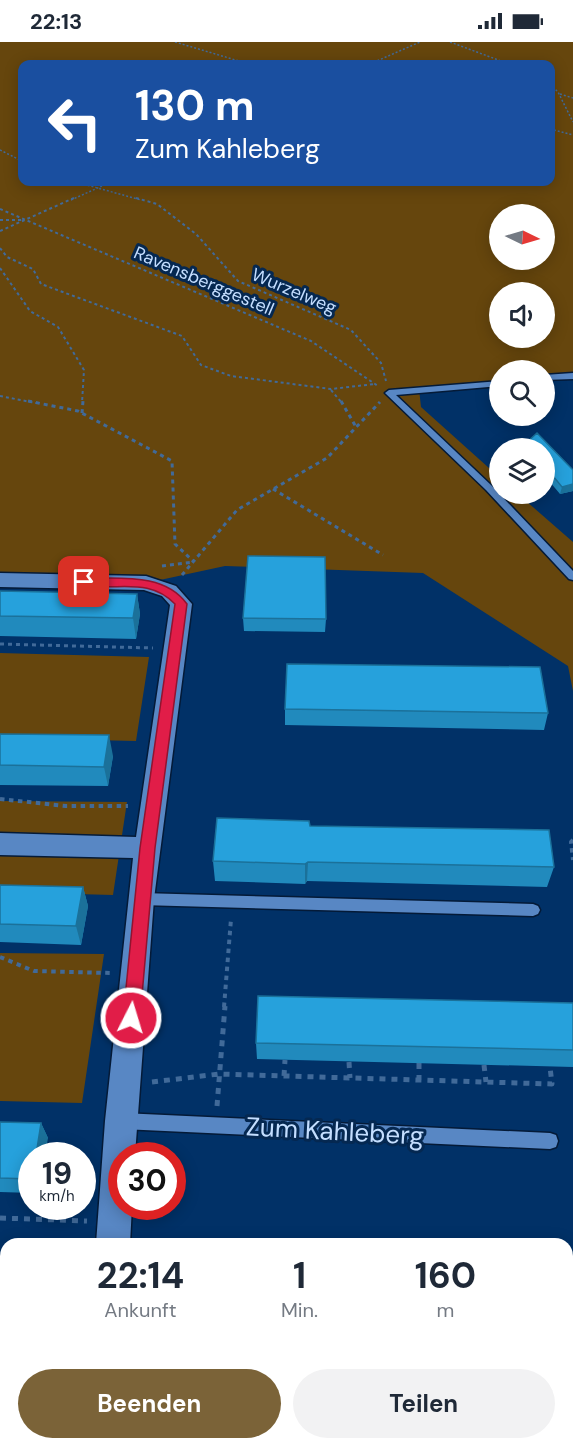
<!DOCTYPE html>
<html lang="de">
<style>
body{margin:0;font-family:"DM Sans",sans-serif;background:#f2f2f3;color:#1f2937;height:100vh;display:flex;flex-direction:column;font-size:22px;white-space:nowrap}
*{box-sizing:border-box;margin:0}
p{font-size:20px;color:#747a83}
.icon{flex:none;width:33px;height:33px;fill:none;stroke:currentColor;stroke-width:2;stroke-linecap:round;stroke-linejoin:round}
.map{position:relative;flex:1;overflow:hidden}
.sheet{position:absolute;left:0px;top:1196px;width:573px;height:212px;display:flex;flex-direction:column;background:#fff;border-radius:18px 18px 0 0;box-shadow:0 3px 15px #0003}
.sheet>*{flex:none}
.banner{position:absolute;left:18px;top:18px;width:537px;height:126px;border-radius:12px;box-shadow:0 3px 15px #0003;background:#1a4fa0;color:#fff;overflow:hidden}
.needle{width:39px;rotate:95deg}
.fabs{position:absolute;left:489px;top:162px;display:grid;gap:12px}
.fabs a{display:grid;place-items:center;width:66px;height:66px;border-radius:50%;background:#fff;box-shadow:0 3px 15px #0003;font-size:30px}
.speed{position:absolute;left:18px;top:1100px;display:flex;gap:12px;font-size:30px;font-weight:700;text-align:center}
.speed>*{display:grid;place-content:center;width:78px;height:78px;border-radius:50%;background:#fff;box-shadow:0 3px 15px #0003;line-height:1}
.speed small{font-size:15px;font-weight:400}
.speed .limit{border:9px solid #d22;background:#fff;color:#111}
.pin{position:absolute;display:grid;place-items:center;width:51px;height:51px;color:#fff;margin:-26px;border-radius:12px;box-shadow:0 3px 9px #0006}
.me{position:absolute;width:66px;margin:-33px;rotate:5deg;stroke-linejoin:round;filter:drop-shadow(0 0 4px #0008)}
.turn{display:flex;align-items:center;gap:21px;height:126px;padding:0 18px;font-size:27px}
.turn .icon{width:78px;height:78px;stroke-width:2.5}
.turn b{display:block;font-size:42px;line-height:51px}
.eta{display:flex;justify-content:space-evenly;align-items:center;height:102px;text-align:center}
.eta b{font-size:36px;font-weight:700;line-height:42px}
.action{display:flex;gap:12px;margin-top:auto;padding:12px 18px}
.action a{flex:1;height:69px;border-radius:36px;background:#7b6338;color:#fff;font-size:24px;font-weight:700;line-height:69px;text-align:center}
.action a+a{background:#f2f2f3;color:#1f2937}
.status{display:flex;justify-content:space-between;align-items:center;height:42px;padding:0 30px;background:#fff;direction:ltr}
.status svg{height:16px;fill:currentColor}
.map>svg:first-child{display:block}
.green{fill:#66460d;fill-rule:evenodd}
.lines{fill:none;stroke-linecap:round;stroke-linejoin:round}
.service-casing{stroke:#041a37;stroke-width:3}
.minor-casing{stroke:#041a37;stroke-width:3}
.path-far4{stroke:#416a99;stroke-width:1.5;stroke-dasharray:2 2;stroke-linecap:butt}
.path-far3{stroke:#416a99;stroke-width:2;stroke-dasharray:3 3;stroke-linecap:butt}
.path-far2{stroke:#416a99;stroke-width:3;stroke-dasharray:4 4;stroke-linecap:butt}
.path-far1{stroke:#416a99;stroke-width:4;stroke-dasharray:4.5 4.5;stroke-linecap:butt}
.path{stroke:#416a99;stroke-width:5;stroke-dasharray:6 6;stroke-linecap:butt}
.service{fill:#5887c4;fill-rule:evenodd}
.minor{fill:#5887c4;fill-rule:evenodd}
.wall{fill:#218abd}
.shaded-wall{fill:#1b719a}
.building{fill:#26a1dc;stroke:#1b719a;stroke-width:1.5}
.route{fill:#e11d48;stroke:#92132f;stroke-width:1.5}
.labels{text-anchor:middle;stroke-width:6;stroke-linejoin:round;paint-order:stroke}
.far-street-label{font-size:18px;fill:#c4deff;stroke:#052851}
.near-street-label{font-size:26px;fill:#c4deff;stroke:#052851}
</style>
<div class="status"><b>22:13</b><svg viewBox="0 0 49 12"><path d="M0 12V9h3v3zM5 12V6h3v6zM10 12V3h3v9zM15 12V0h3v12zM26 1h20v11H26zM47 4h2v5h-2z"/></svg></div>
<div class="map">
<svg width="573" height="1406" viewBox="0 0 573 1406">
<rect width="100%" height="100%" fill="#013167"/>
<!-- green -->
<path class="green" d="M0 0H573V331L545 334 544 328H500L499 338 419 347 421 365 499 435 500 452H518L573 500V649L568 624 423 531 225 524 146 541 0 538ZM22 22H550V140H22ZM500 172H544V218H500ZM500 250H544V296H500Z
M0 611 149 615 136 699 0 696Z
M0 759 127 760 113 853 0 850Z
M0 911 104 912 82 1061 0 1059Z
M146 1401H249L250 1406H146Z"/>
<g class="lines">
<defs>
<path id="service" d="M573 331V337L544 338V333Z
M500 339V344L396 353 492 444 573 529V538L569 537 486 448 385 351 389 348Z
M141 851 533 862 538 864 540 868 538 872 533 874 141 863 136 861 134 857 136 853Z
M122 1071 550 1091 556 1093 558 1099 556 1105 550 1107 122 1087 116 1084 114 1079 116 1074Z"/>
<path id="minor" d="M0 531 146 534 176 544 192 562 154 857 135 1113H122V1164H132L130 1202H96L105 1079 133 816 0 813V791L136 795 170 563 162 554 144 548 0 545Z
M0 1234H6V1268H0Z
M90 1401H128V1406H90Z"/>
</defs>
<!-- service casing -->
<use href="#service" class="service-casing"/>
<!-- minor casing -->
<use href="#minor" class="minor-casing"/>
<!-- path-far4 -->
<path class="path-far4" d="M175 0 249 22
M450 0 509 22
M370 22 420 0
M550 42 558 50 573 80
M560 52 573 56
M550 87 573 93
M0 108 22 119
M76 140 141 158
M71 158 111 140"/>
<!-- path-far3 -->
<path class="path-far3" d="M136 156 157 162 196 192 238 239 351 288 381 321 386 339
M0 167 311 299 378 344
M0 178H22
M0 189 74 156
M0 206 7 215 33 227 41 242 182 294 201 323 231 334 331 347 375 342
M0 226 30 269 58 285 84 328 82 361
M331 348 342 361
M0 354 36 361"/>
<!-- path-far2 -->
<path class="path-far2" d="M28 359 78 369 172 419 175 502 194 520
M341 359 356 385
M82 371 83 359
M273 447 383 513
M162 524 194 520
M182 533 237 468 327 416 380 360
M0 602 153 606"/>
<!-- path-far1 -->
<path class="path-far1" d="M0 757 66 764H128
M573 798 571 800 573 818
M0 915 34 929 110 931
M224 965 231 877"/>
<!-- path -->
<path class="path" d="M349 1020 350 1036
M419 1021V1038
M484 1023 486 1040
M284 1034 285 1018
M152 1040 219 1032 552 1042 550 1025
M217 1064 225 964
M0 1176 87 1179"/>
<!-- service -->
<use href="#service" class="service"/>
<!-- minor -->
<use href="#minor" class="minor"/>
</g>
<!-- wall -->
<path class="wall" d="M537 391 573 428V449L560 452 544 433V406H525L526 401Z
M0 549 137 552 140 572 136 597 0 594Z
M243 576 326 577 325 590 244 589Z
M285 667 548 671 544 688 285 683Z
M0 692 113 714 108 744 0 743Z
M310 784 554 825 547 845 307 839 305 842 215 839 213 819Z
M0 843 83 845 88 864 81 903 0 900Z
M573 961V1025L257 1017 256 1001Z
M0 1080 41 1081 48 1096 32 1113V1151L0 1150Z"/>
<!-- shaded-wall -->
<path class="shaded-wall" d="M573 442V449L560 452 562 445Z
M137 552 140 572 136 597 133 576Z
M109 693 113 714 108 744 104 725Z
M308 820 307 839 305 842V822Z
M83 845 88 864 81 903 76 884Z
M41 1081 48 1096 45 1113H36Z"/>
<!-- building -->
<path class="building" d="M537 391 573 428V442L562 445 544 423V406H531L526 401Z
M248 514 325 515 326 577 243 576Z
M0 549 137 552 133 576 0 574Z
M287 622 540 625 548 671 285 667Z
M0 692 109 693 104 725 0 723Z
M217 776 309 779 310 784 549 788 554 825 308 820 305 822 213 819Z
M0 843 83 845 76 884 0 882Z
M258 954 573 961V1008L256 1001Z
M0 1080 41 1081 36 1113H32L31 1137 0 1136Z
M297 1401H470V1406H297Z"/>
<!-- route -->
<path class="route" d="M84 536C119 537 164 530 187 562L155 806 140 976 137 982 131 984 125 982 123 976 140 806 175 562C147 533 114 551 80 542L78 540Z"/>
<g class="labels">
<!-- far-street labels -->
<g class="far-street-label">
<text transform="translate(204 239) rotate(23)" y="6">Ravensberggestell</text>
<text transform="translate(294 249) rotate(23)" y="6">Wurzelweg</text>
</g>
<!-- near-street labels -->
<g class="near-street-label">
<text transform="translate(335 1089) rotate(3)" y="9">Zum Kahleberg</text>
</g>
</g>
</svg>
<div class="fabs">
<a><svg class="needle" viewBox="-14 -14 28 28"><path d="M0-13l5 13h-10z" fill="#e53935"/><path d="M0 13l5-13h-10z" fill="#747a83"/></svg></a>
<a><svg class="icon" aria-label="sound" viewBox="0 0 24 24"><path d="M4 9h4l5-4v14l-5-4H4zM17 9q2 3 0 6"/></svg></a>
<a><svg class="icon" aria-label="search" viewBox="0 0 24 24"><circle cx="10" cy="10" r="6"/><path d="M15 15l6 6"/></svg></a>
<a><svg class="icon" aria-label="layers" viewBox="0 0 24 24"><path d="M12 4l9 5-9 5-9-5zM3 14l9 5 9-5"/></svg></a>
</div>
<div class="speed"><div>19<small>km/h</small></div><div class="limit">30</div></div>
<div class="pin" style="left:84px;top:540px;background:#d93025"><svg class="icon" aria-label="arrive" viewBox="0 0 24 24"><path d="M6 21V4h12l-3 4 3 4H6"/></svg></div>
<svg class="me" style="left:131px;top:976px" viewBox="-20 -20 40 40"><circle r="17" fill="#e11d48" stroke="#fff" stroke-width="3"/><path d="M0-11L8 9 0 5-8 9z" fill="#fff"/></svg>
<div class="banner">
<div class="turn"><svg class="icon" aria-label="left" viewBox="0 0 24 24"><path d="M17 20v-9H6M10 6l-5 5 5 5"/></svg><div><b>130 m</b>Zum Kahleberg</div></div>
</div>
<section class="sheet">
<div class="eta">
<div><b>22:14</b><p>Ankunft</p></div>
<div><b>1</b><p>Min.</p></div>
<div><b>160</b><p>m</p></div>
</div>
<div class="action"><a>Beenden</a><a>Teilen</a></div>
</section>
</div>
